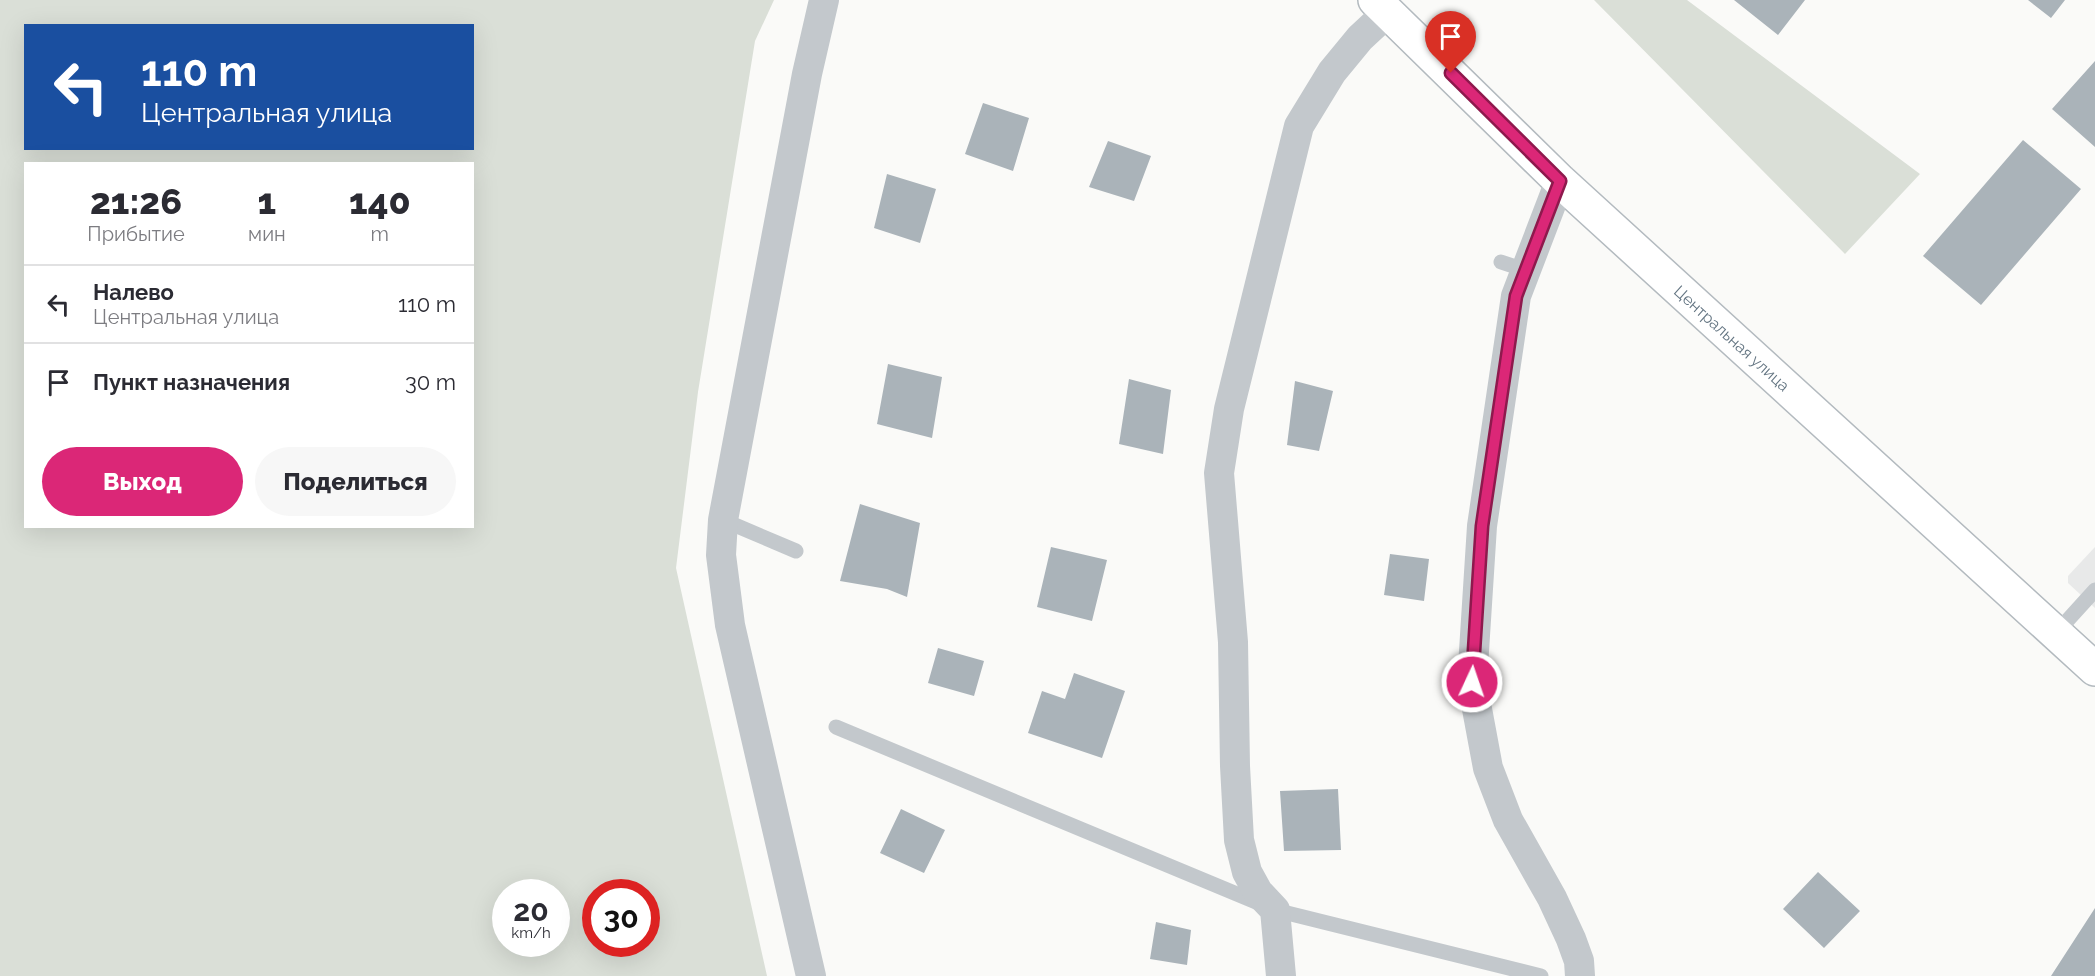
<!DOCTYPE html>
<html lang="ru">
<meta charset="utf-8">
<style>
body{margin:0;font-family:Raleway,sans-serif;background:#f7f7f7;color:#2b2b33;height:100vh;display:flex;flex-direction:column;font-size:22px;white-space:nowrap}
*{box-sizing:border-box;margin:0}
p{font-size:20px;color:#7c7c81}
.icon{flex:none;width:33px;height:33px;fill:none;stroke:currentColor;stroke-width:2;stroke-linecap:round;stroke-linejoin:round}
.map{position:relative;flex:1;overflow:hidden}
.sheet{position:absolute;left:24px;top:162px;width:450px;height:366px;display:flex;flex-direction:column;background:#fff;border-radius:0px;box-shadow:0 6px 24px #0002}
.sheet>*{flex:none}
.hud{position:absolute;left:24px;top:24px;width:450px;height:126px;border-radius:0px;box-shadow:0 6px 24px #0002;background:#1a4fa0;color:#fff;overflow:hidden}
.speed{position:absolute;left:492px;top:879px;display:flex;gap:12px;font-size:30px;font-weight:700;text-align:center}
.speed>*{display:grid;place-content:center;width:78px;height:78px;border-radius:50%;background:#fff;box-shadow:0 6px 24px #0002;line-height:1}
.speed small{font-size:15px;font-weight:400}
.speed .limit{border:9px solid #d22;background:#fff;color:#111}
.pin{position:absolute;display:grid;place-items:center;width:51px;height:51px;color:#fff;margin:-62px -26px;border-radius:50% 50% 50% 0;rotate:-45deg;box-shadow:0 0 6px #0007}
.pin .icon{rotate:45deg}
.me{position:absolute;width:66px;margin:-33px;rotate:3deg;stroke-linejoin:round;filter:drop-shadow(0 0 4px #0008)}
.turn{display:flex;align-items:center;gap:21px;height:126px;padding:0 18px;font-size:27px}
.turn .icon{width:78px;height:78px;stroke-width:2.5}
.turn b{display:block;font-size:42px;line-height:51px}
.eta{display:flex;justify-content:space-evenly;align-items:center;height:102px;text-align:center}
.eta b{font-size:36px;font-weight:800;line-height:42px}
.cta{display:flex;gap:12px;margin-top:auto;padding:12px 18px}
.cta a{flex:1;height:69px;border-radius:36px;background:#db2777;color:#fff;font-size:24px;font-weight:800;line-height:69px;text-align:center}
.cta a+a{background:#f7f7f7;color:#2b2b33}
ul{padding:0;list-style:none}
li{display:flex;align-items:center;gap:18px;height:78px;padding:0 18px;border-top:2px solid #e1e1e2}
li div{flex:1}
li b{display:block;font-size:22px}
li em{font-style:normal}
.map>svg:first-child{display:block}
.built{fill:#e8e9e9}
.green{fill:#dadfd7;fill-rule:evenodd}
.building{fill:#aab3b9}
.lines{fill:none;stroke-linecap:round;stroke-linejoin:round}
.secondary-casing{stroke:#b3babf;stroke-width:36}
.lane{stroke:#c3c8cc;stroke-width:15}
.street{stroke:#c3c8cc;stroke-width:30}
.secondary{stroke:#fff;stroke-width:33}
.route-casing{stroke:#8e194d;stroke-width:15}
.route{stroke:#db2777;stroke-width:10}
.labels{text-anchor:middle;stroke-width:6;stroke-linejoin:round;paint-order:stroke}
.street-label{font-size:16px;fill:#657683;stroke:#fff}
</style>
<div class="map">
<svg width="2095" height="976" viewBox="0 0 2095 976">
<rect width="100%" height="100%" fill="#fafaf8"/>
<!-- built -->
<path class="built" d="M2095 547V608L2068 583V576Z"/>
<!-- green -->
<path class="green" d="M0 0H774L755 41 698 392 676 568 767 976H0ZM26 26H472V148H26ZM26 164H472V526H26ZM506 892H556V944H506ZM596 892H646V944H596Z
M1594 0H1687L1920 174 1845 254Z"/>
<!-- building -->
<path class="building" d="M1734 0H1805L1778 35Z
M2028 0H2065L2051 18Z
M2095 61V147L2052 109Z
M983 103 1029 118 1013 171 965 154Z
M2023 140 2081 189 1981 305 1923 256Z
M1108 141 1151 156 1134 201 1089 187Z
M887 174 936 189 920 243 874 228Z
M888 364 942 377 932 438 877 424Z
M1129 379 1171 390 1163 454 1119 444Z
M1295 381 1333 391 1319 451 1287 445Z
M860 504 920 523 907 597 887 589 840 581Z
M1051 547 1107 560 1092 621 1037 607Z
M1390 554 1429 559 1424 601 1384 595Z
M938 648 984 661 974 696 928 683Z
M1074 673 1125 691 1102 758 1028 733 1042 691 1065 699Z
M1338 789 1341 850 1284 851 1280 791Z
M901 809 945 830 924 873 880 853Z
M1818 872 1860 911 1824 948 1783 909Z
M2095 908V976H2051Z
M1156 922 1191 930 1187 965 1150 959Z"/>
<g class="lines">
<defs>
<path id="secondary" d="M1375 0 1560 181 2095 669"/>
</defs>
<!-- secondary casing -->
<use href="#secondary" class="secondary-casing"/>
<!-- lane -->
<path class="lane" d="M1501 262 1525 270
M723 520 796 551
M2056 633 2095 590
M836 727 1275 910 1541 976"/>
<!-- street -->
<path class="street" d="M1560 181 1516 296 1482 526 1472 682 1488 768 1508 820 1552 898 1571 939 1579 961 1580 976
M811 976 730 625 721 555 723 520 807 74 824 0
M1281 976 1275 910 1258 892 1247 872 1239 840 1235 766 1233 642 1219 473 1229 409 1299 126 1332 72 1360 38 1388 12"/>
<!-- secondary -->
<use href="#secondary" class="secondary"/>
</g>
<g class="lines">
<defs>
<path id="route" d="M1451 73 1560 181 1516 296 1482 526 1472 682"/>
</defs>
<!-- route casing -->
<use href="#route" class="route-casing"/>
<!-- route -->
<use href="#route" class="route"/>
</g>
<g class="labels">
<!-- street labels -->
<g class="street-label">
<text transform="translate(1732 338) rotate(42)" y="6">Центральная улица</text>
</g>
</g>
</svg>
<div class="speed"><div>20<small>km/h</small></div><div class="limit">30</div></div>
<div class="pin" style="left:1451px;top:73px;background:#d93025"><svg class="icon" aria-label="arrive" viewBox="0 0 24 24"><path d="M6 21V4h12l-3 4 3 4H6"/></svg></div>
<svg class="me" style="left:1472px;top:682px" viewBox="-20 -20 40 40"><circle r="17" fill="#db2777" stroke="#fff" stroke-width="3"/><path d="M0-11L8 9 0 5-8 9z" fill="#fff"/></svg>
<div class="hud">
<div class="turn"><svg class="icon" aria-label="left" viewBox="0 0 24 24"><path d="M17 20v-9H6M10 6l-5 5 5 5"/></svg><div><b>110 m</b>Центральная улица</div></div>
</div>
<section class="sheet">
<div class="eta">
<div><b>21:26</b><p>Прибытие</p></div>
<div><b>1</b><p>мин</p></div>
<div><b>140</b><p>m</p></div>
</div>
<ul>
<li><svg class="icon" aria-label="left" viewBox="0 0 24 24"><path d="M17 20v-9H6M10 6l-5 5 5 5"/></svg><div><b>Налево</b><p>Центральная улица</p></div><em>110 m</em></li>
<li><svg class="icon" aria-label="arrive" viewBox="0 0 24 24"><path d="M6 21V4h12l-3 4 3 4H6"/></svg><div><b>Пункт назначения</b></div><em>30 m</em></li>
</ul>
<div class="cta"><a>Выход</a><a>Поделиться</a></div>
</section>
</div>
